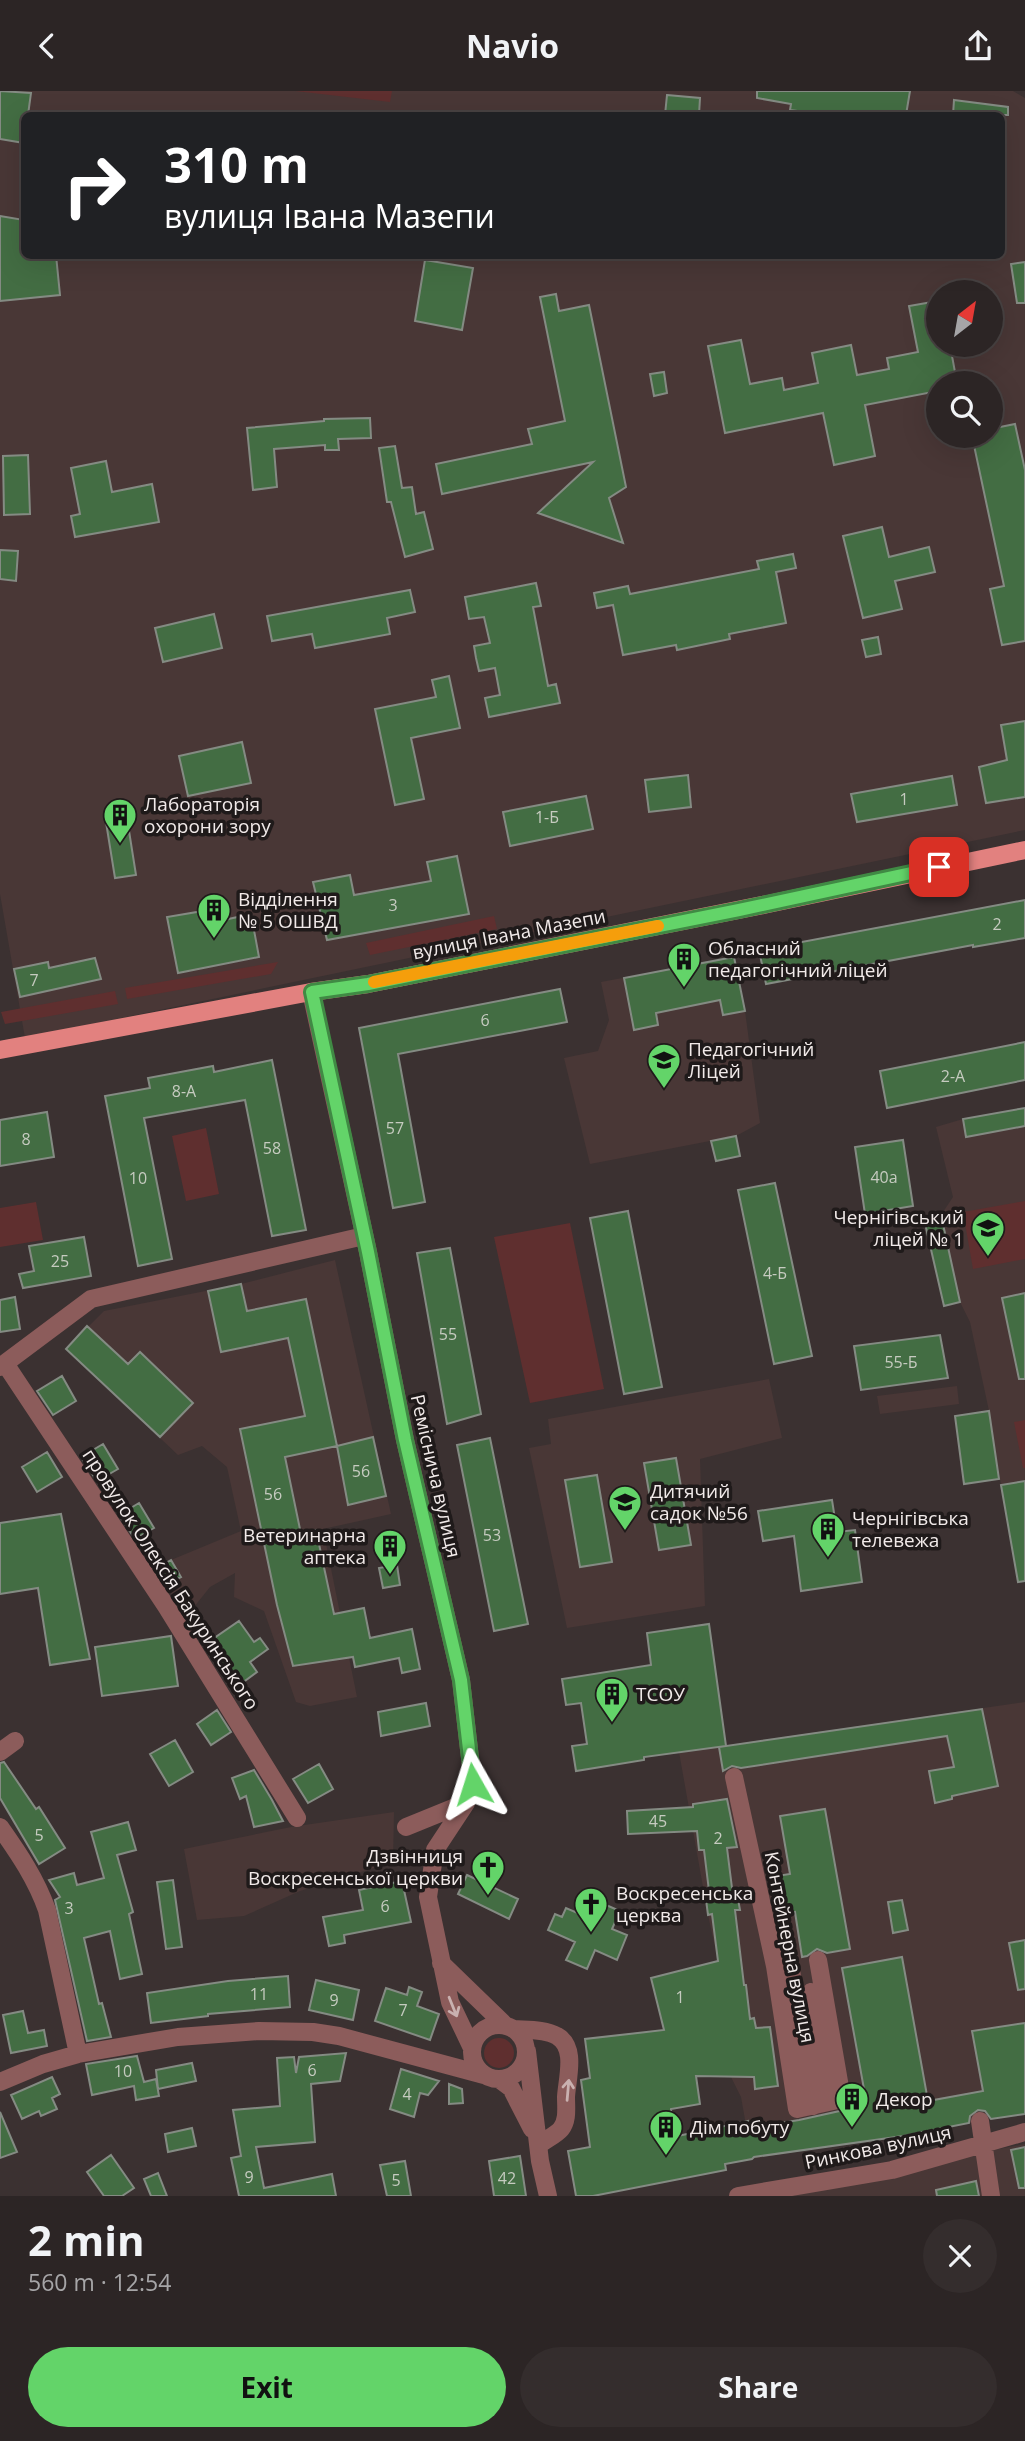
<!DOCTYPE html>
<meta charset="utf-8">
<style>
body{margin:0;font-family:"Open Sans",sans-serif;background:#342d2d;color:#f1f3f6;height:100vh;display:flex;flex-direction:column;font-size:26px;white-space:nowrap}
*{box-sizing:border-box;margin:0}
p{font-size:23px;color:#a6a5a7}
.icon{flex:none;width:38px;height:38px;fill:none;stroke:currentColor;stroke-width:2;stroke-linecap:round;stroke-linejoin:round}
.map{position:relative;height:2105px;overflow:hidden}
.details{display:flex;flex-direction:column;background:#2c2525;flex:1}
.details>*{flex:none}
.guide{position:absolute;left:21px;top:21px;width:984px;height:147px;border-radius:10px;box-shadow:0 7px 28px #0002,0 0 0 2px #484242;background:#202124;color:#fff;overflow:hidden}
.needle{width:46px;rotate:31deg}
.buttons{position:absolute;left:926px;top:189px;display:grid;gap:14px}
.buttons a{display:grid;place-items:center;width:77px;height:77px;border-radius:50%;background:#2c2525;box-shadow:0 7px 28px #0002,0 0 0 2px #484242;font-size:35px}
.pin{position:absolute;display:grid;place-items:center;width:60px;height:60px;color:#fff;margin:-30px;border-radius:14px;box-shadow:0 4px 10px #0006}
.me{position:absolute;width:77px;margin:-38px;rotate:354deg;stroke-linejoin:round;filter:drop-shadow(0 0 5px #0008)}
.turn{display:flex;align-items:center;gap:24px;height:147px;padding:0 28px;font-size:32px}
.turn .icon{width:91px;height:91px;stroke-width:2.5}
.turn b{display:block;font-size:49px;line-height:60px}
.round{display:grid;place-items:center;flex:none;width:74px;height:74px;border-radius:37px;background:#342d2d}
.headline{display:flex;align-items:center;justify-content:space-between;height:119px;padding:0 28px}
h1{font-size:42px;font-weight:700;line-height:52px}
.action{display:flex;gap:14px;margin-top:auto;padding:14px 28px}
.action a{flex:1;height:80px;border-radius:42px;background:#63d469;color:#111;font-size:28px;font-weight:700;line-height:80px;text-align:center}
.action a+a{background:#342d2d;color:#f1f3f6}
header{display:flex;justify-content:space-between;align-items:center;height:91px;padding:0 28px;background:#2c2525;font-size:32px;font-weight:700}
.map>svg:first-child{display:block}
.built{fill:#493736;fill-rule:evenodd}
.green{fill:#5f2f2f}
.building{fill:#436d43;stroke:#848b83;stroke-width:2}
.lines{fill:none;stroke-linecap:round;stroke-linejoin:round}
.minor{stroke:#8c5c5b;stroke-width:18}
.major{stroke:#e2817f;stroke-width:18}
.oneway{stroke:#c9b1b0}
.route-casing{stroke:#408a44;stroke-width:18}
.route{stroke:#63d469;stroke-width:12}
.slow{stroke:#f59e0b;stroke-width:12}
.labels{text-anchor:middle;stroke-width:7;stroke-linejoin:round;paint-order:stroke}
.number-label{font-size:16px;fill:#c6cbc0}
.poi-label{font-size:19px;fill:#f1eae9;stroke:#1f1a1a;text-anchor:start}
.street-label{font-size:19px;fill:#f1eae9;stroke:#1f1a1a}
</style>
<header><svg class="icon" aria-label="back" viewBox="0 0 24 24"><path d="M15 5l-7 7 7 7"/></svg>Navio<svg class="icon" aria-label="share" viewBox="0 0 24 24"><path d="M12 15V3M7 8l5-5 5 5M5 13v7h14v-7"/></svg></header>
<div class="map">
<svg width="1025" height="2105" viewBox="0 0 1025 2105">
<rect width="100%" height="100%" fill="#3b3131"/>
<!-- built -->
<path class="built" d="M0 0H1013L1025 7V739L25 947 0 803ZM24 24H1001V164H24ZM938 201H990V254H938ZM938 292H990V345H938Z
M734 866 745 920 760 1032 736 1045 590 1073 564 967 598 960 609 929 601 891Z
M1025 1017V1390L1001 1394 989 1320 970 1231 960 1211 941 1124 953 1106 936 1036 963 1028Z
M335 1169 391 1423 323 1438 357 1606 310 1615 296 1611 264 1520 234 1506 235 1482 210 1496 186 1526 166 1494 180 1485 171 1469 241 1440 227 1376 202 1355 178 1364 66 1258 104 1220 241 1193Z
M769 1288 782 1347 700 1368 705 1515 567 1537 529 1357 551 1353 548 1328Z
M957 1295 959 1313 880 1323 877 1305Z
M1025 1611V2023L752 2068 741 2006 731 1986V1929L708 1824 679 1661Z
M394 1721 393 1771 300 1800 244 1825 197 1829 184 1758 291 1736Z
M1025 2053V2105H758Z"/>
<!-- green -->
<path class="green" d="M295 0H392L390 11Z
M494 825 497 838 370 864 366 852Z
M278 871 271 883 127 908 125 897Z
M115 900 118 913 5 933 1 921Z
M206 1037 219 1103 186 1110 172 1045Z
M1025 1110V1168L973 1178 963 1121Z
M36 1111 43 1149 0 1156V1117Z
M570 1132 604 1298 530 1312 494 1146Z
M1025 1329V1377H1023L1014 1331Z
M484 1962a15 15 0 1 1 30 0a15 15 0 1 1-30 0Z"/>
<!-- building -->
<path class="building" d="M0 0 31 2 28 24H24V52L0 48Z
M757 0H910L906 24H827L790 19 791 13 757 7Z
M667 4 700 7 699 24H665Z
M954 9 1008 16V24H953Z
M0 125 24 129V164H56L60 204 0 210Z
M425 169 473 177 462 239 415 230Z
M1025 171V212H1017L1011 173Z
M556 203 559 220 589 214 626 396 609 407 623 452 538 422 593 371 442 403 436 373 532 353 528 338 565 330 540 206Z
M938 210V254H950L957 292H938V300L865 314 875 365 834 374 823 322 725 342 708 255 741 249 750 293 782 287 784 299 818 292 812 262 851 254 857 284 889 278 887 267 918 261 909 215Z
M664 281 667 302 654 305 650 283Z
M370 327 371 347 338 348 339 359H325V354L274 358 277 396 253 399 247 337 324 330V328Z
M1015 333 1025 379V550L1002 554 990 498 1004 495 972 345H990V338Z
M395 355 402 397 412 396 416 423 424 421 433 458 405 466 391 411H387L379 357Z
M28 364 30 423 4 424 3 365Z
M106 370 112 401 152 393 159 431 75 446 71 425 80 423 71 377Z
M882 436 889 466 929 456 935 481 895 490 902 518 863 527 843 445Z
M0 459 18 460 16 490 0 488Z
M793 463 796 477 776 481 786 532 729 543 730 548 677 559 676 554 623 564 613 514 597 517 594 502 628 495 630 503 759 478 757 470Z
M536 492 541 515 533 516 548 595 556 593 560 612 489 626 485 607 500 604 495 577 479 580 476 567 474 555 490 552 484 526 469 528 465 506Z
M410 499 415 521 387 527 390 543 315 557 312 543 272 550 267 525Z
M214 523 222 557 163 571 155 537Z
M878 546 881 563 866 566 862 549Z
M449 585 460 637 411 647 424 708 395 714 375 618 436 606 432 589Z
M1025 630V706L986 712 979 676 1007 669 1001 634Z
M242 651 251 692 188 705 179 665Z
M688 684 691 716 649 721 645 689Z
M952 685 957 714 857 731 851 703Z
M586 705 593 738 510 755 503 721Z
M126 721 136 784 115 787 105 725Z
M457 765 469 823 327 849 313 791 350 784 354 804 431 790 427 771Z
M1025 809V847L973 856V854L766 893 759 859Z
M203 820 206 833 251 823 259 866 178 882 167 826Z
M734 866 745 920 723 924 720 909 656 922 658 934 634 939 624 887Z
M95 867 101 888 20 906 14 878 48 871 49 877Z
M560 898 567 931 398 963 425 1111 393 1117 359 937Z
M1025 951V989L887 1017 880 980Z
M272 969 306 1139 272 1145 245 1009 144 1027 172 1168 138 1175 105 1005 150 997 148 987 213 975 214 981Z
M1025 1017V1035L966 1046 963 1028Z
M47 1021 54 1066 0 1075V1029Z
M736 1045 740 1065 716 1070 711 1050Z
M903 1049 913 1115 865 1123 855 1056Z
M775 1092 812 1265 774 1273 738 1099Z
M628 1120 662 1296 624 1303 590 1127Z
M941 1124 960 1211 944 1215 924 1128Z
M84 1146 91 1185 23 1197 19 1183 34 1180 29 1155Z
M450 1157 481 1323 447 1333 417 1162Z
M241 1193 247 1220 306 1208 337 1355 285 1366 301 1443 316 1439 334 1523 364 1517 370 1547 412 1538 420 1578 402 1582 399 1567 355 1576 353 1566 293 1575 277 1514 240 1338 305 1325 288 1247 221 1261 208 1200Z
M1025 1202V1288H1019L1002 1207Z
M15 1206 20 1238 0 1241V1209Z
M87 1235 128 1273 140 1261 193 1312 160 1346 66 1258Z
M940 1244 948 1287 861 1299 854 1255Z
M62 1285 76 1310 53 1324 37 1300Z
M989 1320 999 1388 964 1393 955 1325Z
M373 1346 386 1405 348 1414 337 1355Z
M490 1347 528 1533 494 1540 457 1354Z
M103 1353 118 1378 97 1390 81 1366Z
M47 1361 62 1386 37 1401 22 1376Z
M676 1367 691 1454 659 1459 644 1372Z
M597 1384 612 1471 580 1476 565 1389Z
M1025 1390V1490L1018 1491 1001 1394Z
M832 1409 837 1441 855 1439 862 1491 801 1500 794 1445 763 1450 758 1420Z
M139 1412 154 1437 135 1448 119 1424Z
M61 1423 90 1568 50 1574 38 1497 0 1503V1432Z
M171 1469 181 1486 166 1494 157 1477Z
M397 1474 400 1494 383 1497 379 1477Z
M239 1530 254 1551 260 1547 268 1558 250 1571 257 1581 238 1595 207 1552Z
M709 1533 726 1655 644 1666V1669L576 1680 572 1655 587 1653 581 1612 566 1614 562 1588 651 1574 647 1542Z
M171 1545 178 1595 102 1605 95 1556Z
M426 1612 430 1635 381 1645 378 1621Z
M982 1618 998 1695 952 1705V1708L935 1712 929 1680 954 1676 947 1645 741 1677 732 1675 723 1680 719 1656Z
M217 1619 231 1641 211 1654 197 1633Z
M175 1649 193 1681 169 1695 150 1663Z
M4 1671 36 1718 39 1716 65 1757 39 1773 0 1707V1672Z
M319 1673 333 1698 308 1712 293 1688Z
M254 1679 272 1709 283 1730 254 1736 246 1705 240 1708 232 1687Z
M727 1708 737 1756 727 1757 732 1797H736L740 1819H735L744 1894H746L750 1928 754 1927 756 1937 770 1936 778 1995 755 1998 754 1986 696 1985 700 2013 671 2018 673 2046 748 2030 749 2037 799 2029 844 2019 853 2011 866 2009 842 1877 902 1866 928 2010 983 2000 972 1940 1025 1932V2023L991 2028 985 2020 978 2019 970 2025 969 2032 903 2045 754 2066 752 2068 725 2073 726 2079 593 2105H576L568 2060 590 2056 581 1989 590 1987 585 1948 664 1939 651 1887 718 1870 712 1823 708 1824 705 1801 709 1800 704 1759H699L697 1740 628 1743 627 1720 693 1716V1713Z
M825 1718 850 1858 827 1862 817 1858 807 1865 802 1866 795 1821 784 1823 777 1785 790 1783 780 1725Z
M128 1731 136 1759 117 1764 133 1821 129 1823 142 1883 120 1888 110 1840 84 1847 99 1913 102 1912 111 1946 87 1950 55 1809 60 1806 49 1789 74 1782 77 1794 104 1787 91 1741Z
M467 1784 518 1808 509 1828 458 1803Z
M173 1789 182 1856 166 1858 157 1791Z
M402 1790 411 1831 344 1844 345 1852 329 1855 323 1826 363 1819 359 1799Z
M590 1807 620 1820 612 1838 627 1844 617 1869 595 1859 587 1878 566 1869 575 1851 548 1839 555 1823 562 1826 566 1817 582 1824Z
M902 1809 908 1839 893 1842 888 1811Z
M1025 1849V1898L1018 1899 1009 1852Z
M288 1885 290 1916 208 1923V1925L151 1932 147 1902 228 1890Z
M316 1889 359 1899 353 1929 309 1919Z
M409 1896 422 1901 417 1915 439 1923 430 1949 375 1930 386 1897 407 1904Z
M23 1920 28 1942 44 1939 47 1955 11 1962 3 1924Z
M346 1962 340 1990 311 1993 315 2051 256 2056 264 2097 332 2083 336 2105H239L231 2067 241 2065 233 2019 280 2015 277 1967 294 1966 296 1982 299 1966Z
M137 1965 144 1991 156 1988 159 2005 136 2009 134 1995 92 2004 86 1973Z
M192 1972 196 1990 158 1998 156 1979Z
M401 1978 439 1990 428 2004 420 2002 414 2026 390 2018Z
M52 1986 60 2003 52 2007 57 2018 41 2025 39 2020 22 2028 11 2004Z
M449 1993 462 1998 463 2012 449 2013Z
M0 2021 17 2061 0 2067Z
M192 2037 196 2055 168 2061 165 2043Z
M1025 2056V2097H1019L1011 2059Z
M111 2064 134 2097 122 2105H104L87 2081Z
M520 2065 526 2105H494L489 2070Z
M405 2070 411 2105H387L380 2074Z
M158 2082 167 2105H151L144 2088Z
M976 2090 979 2105H937L936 2099Z"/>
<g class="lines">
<!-- minor -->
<path class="minor" d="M311 901 368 1161 405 1349 461 1589 473 1693 466 1712 435 1759 428 1806 450 1911 472 1957
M6 1274 166 1515 297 1727
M0 1276 91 1208 364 1145
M0 1661 15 1650
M734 1686 775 1875 797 2018 842 2008 818 1869
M0 1736C19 1763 36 1788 47 1819L78 1963
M406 1736 465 1712
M441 1872 505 1934
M790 1873 813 2015
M811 1901 828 2011
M472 1961a27 27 0 1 1 54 0a27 27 0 1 1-54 0Z
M514 1938C527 1939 545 1938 557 1945 577 1956 567 1988 566 2006 566 2017 568 2029 561 2038 556 2044 545 2049 539 2054
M527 1960 540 2070 548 2105
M499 1988 511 1997 532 2038
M0 1991 43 1973 78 1963 178 1946 259 1940 313 1941 339 1945 484 1984
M980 2030 991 2105
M738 2105 892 2079 1025 2041"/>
<!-- major -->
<path class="major" d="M0 959 311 901 368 893 768 813 1025 759"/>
</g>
<!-- one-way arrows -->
<defs><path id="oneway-shaft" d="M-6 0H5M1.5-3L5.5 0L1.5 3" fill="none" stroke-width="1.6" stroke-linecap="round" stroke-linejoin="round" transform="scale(1.75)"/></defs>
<g class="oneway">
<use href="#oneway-shaft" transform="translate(453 1916) rotate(68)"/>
<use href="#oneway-shaft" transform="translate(568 1999) rotate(-85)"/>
</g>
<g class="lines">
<defs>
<path id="route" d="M473 1693 461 1589 405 1349 368 1161 312 901 368 893 739 819 939 776"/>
</defs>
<!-- route casing -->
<use href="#route" class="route-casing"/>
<!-- route -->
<use href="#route" class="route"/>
<!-- slow -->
<path class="slow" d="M374 891 658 835"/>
</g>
<!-- icons -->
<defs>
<symbol id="building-pin" viewBox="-11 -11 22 30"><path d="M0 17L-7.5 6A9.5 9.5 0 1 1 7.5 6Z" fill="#63d469" stroke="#1f1a1a"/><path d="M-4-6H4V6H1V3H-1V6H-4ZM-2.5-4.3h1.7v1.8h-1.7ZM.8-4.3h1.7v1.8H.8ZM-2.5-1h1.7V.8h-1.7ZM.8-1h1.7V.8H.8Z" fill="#111"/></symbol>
<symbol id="university-pin" viewBox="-11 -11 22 30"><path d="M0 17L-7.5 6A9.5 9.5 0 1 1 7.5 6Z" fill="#63d469" stroke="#1f1a1a"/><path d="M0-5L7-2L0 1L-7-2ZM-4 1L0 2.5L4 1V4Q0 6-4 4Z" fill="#111"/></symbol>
<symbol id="school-pin" viewBox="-11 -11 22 30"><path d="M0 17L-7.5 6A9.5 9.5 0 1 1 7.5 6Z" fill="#63d469" stroke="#1f1a1a"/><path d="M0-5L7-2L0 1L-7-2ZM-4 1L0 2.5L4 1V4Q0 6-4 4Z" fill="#111"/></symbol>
<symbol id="church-pin" viewBox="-11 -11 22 30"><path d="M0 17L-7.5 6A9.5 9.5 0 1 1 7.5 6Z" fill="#63d469" stroke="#1f1a1a"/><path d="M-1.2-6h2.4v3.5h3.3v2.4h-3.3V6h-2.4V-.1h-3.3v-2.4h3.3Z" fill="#111"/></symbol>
</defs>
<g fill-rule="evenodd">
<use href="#building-pin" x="101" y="705" width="38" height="52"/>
<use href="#building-pin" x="195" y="800" width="38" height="52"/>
<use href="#building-pin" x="665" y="849" width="38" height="52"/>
<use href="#university-pin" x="645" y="950" width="38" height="52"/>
<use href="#school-pin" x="969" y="1118" width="38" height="52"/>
<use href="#school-pin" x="606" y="1392" width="38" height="52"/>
<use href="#building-pin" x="809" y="1419" width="38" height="52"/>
<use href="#building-pin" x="371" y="1436" width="38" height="52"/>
<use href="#building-pin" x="593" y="1584" width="38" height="52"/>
<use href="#church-pin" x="469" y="1757" width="38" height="52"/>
<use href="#church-pin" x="572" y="1794" width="38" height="52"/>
<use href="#building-pin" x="833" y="1989" width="38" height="52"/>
<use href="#building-pin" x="647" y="2017" width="38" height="52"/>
</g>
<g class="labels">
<!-- number labels -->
<g class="number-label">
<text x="904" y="714">1</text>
<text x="547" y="732">1-Б</text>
<text x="393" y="820">3</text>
<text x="997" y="839">2</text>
<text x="34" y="895">7</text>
<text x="485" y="935">6</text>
<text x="953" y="991">2-А</text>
<text x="184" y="1006">8-А</text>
<text x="395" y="1043">57</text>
<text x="26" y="1054">8</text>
<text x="272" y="1063">58</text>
<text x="884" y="1092">40а</text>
<text x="138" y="1093">10</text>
<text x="60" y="1176">25</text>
<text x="775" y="1188">4-Б</text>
<text x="448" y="1249">55</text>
<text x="901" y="1277">55-Б</text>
<text x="361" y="1386">56</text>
<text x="273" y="1409">56</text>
<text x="492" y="1450">53</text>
<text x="658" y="1736">45</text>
<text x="39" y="1750">5</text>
<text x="718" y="1753">2</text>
<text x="385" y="1821">6</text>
<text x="69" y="1823">3</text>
<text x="259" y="1909">11</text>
<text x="680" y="1912">1</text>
<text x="334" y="1915">9</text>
<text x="403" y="1925">7</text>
<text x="312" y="1985">6</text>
<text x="123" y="1986">10</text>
<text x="407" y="2009">4</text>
<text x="249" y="2092">9</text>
<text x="507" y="2093">42</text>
<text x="396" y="2095">5</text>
</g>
<!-- poi labels -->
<g class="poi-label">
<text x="144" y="720">Лабораторія<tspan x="144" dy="22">охорони зору</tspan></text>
<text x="238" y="815">Відділення<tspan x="238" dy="22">№ 5 ОШВД</tspan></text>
<text x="708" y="864">Обласний<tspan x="708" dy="22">педагогічний ліцей</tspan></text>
<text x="688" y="965">Педагогічний<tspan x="688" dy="22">Ліцей</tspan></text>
<text x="964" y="1133" text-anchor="end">Чернігівський<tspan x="964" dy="22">ліцей № 1</tspan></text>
<text x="650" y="1407">Дитячий<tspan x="650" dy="22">садок №56</tspan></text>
<text x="852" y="1434">Чернігівська<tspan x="852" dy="22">телевежа</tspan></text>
<text x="366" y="1451" text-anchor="end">Ветеринарна<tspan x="366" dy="22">аптека</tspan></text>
<text x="636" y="1610">ТСОУ</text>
<text x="463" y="1772" text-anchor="end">Дзвінниця<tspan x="463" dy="22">Воскресенської церкви</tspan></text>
<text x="616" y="1809">Воскресенська<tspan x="616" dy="22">церква</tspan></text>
<text x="876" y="2015">Декор</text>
<text x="690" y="2043">Дім побуту</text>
</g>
<!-- street labels -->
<g class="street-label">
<text transform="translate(509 843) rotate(-11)" y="7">вулиця Івана Мазепи</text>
<text transform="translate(436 1385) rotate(77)" y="7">Реміснича вулиця</text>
<text transform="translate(171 1488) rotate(57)" y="7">провулок Олексія Бакуринського</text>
<text transform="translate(790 1856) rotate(79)" y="7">Контейнерна вулиця</text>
<text transform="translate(878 2056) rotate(-12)" y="7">Ринкова вулиця</text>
</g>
</g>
</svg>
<div class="buttons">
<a><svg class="needle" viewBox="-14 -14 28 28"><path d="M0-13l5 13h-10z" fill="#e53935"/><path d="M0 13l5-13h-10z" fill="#a6a5a7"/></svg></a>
<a><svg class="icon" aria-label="search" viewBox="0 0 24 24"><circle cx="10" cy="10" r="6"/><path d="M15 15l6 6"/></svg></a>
</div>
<div class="pin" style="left:939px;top:776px;background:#d93025"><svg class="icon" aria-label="arrive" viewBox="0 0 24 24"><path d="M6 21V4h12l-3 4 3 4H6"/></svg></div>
<svg class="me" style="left:473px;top:1693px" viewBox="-20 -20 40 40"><path d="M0-17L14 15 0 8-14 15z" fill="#63d469" stroke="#fff" stroke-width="4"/></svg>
<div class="guide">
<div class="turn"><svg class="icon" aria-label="right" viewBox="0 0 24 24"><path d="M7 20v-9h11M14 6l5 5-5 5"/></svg><div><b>310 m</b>вулиця Івана Мазепи</div></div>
</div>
</div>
<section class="details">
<div class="headline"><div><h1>2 min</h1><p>560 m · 12:54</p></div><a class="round"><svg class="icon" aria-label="close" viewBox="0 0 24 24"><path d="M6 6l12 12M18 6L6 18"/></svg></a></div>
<div class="action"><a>Exit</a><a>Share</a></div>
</section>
